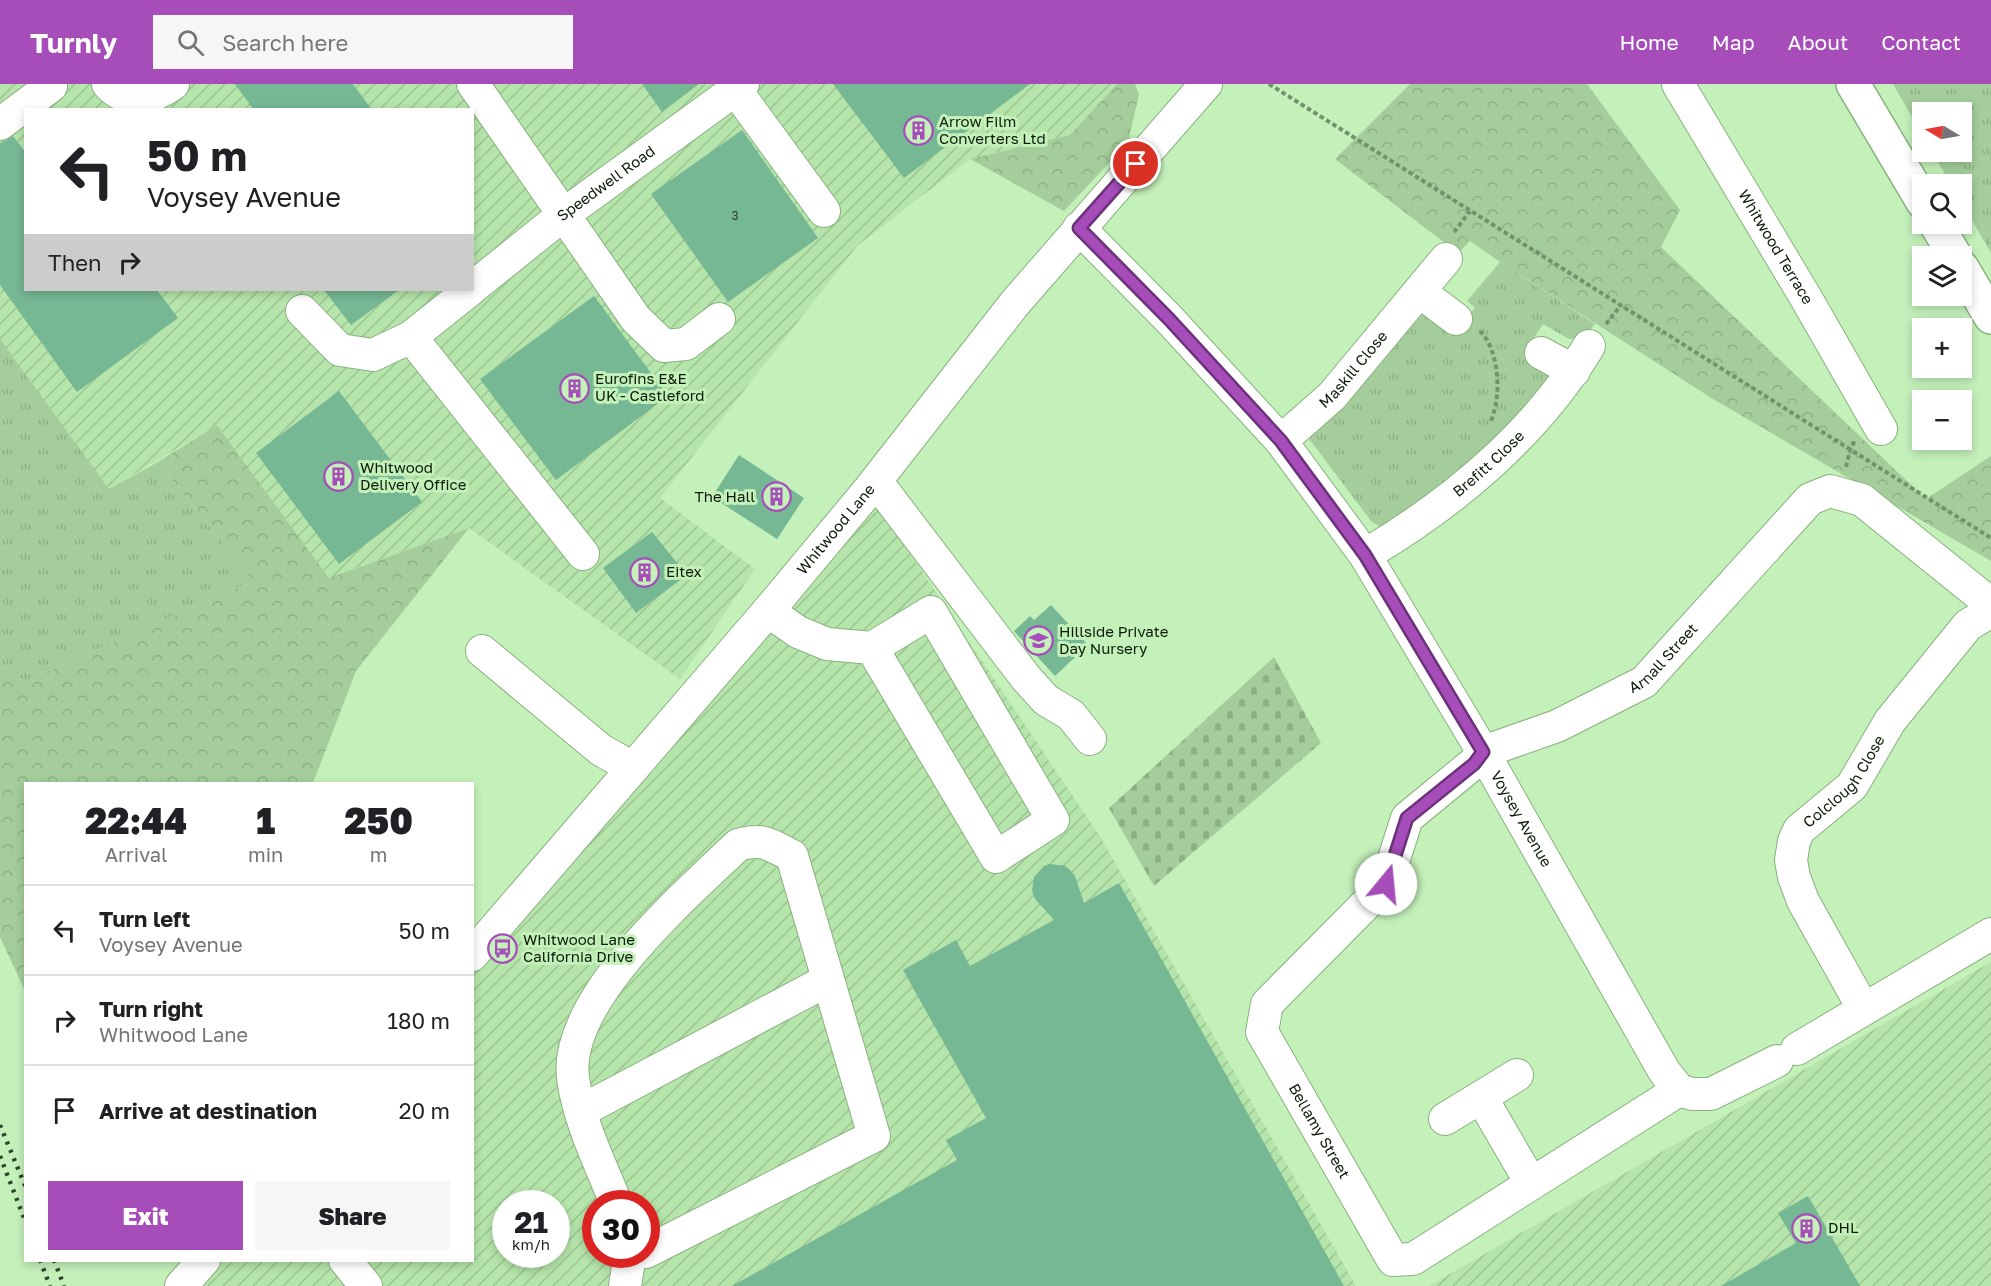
<!DOCTYPE html>
<meta charset="utf-8">
<style>
body{margin:0;font-family:"Golos Text",sans-serif;background:#f6f6f6;color:#202124;height:100vh;display:flex;flex-direction:column;font-size:22px;white-space:nowrap}
*{box-sizing:border-box;margin:0}
p{font-size:20px;color:#757577}
.icon{flex:none;width:33px;height:33px;fill:none;stroke:currentColor;stroke-width:2;stroke-linecap:round;stroke-linejoin:round}
.map{position:relative;flex:1;overflow:hidden}
.panel{position:absolute;left:24px;top:698px;width:450px;height:480px;display:flex;flex-direction:column;background:#fff;border-radius:0px;box-shadow:0 3px 9px #0003}
.panel>*{flex:none}
.guide{position:absolute;left:24px;top:24px;width:450px;height:183px;border-radius:0px;box-shadow:0 3px 9px #0003;background:#fff;color:#202124;overflow:hidden}
.needle{width:39px;rotate:280deg}
.tools{position:absolute;left:1912px;top:18px;display:grid;gap:12px}
.tools a{display:grid;place-items:center;width:60px;height:60px;border-radius:0px;background:#fff;box-shadow:0 3px 9px #0003;font-size:30px}
.speed{position:absolute;left:492px;top:1106px;display:flex;gap:12px;font-size:30px;font-weight:700;text-align:center}
.speed>*{display:grid;place-content:center;width:78px;height:78px;border-radius:50%;background:#fff;box-shadow:0 3px 9px #0003;line-height:1}
.speed small{font-size:15px;font-weight:400}
.speed .limit{border:9px solid #d22;background:#fff;color:#111}
.pin{position:absolute;display:grid;place-items:center;width:51px;height:51px;color:#fff;margin:-26px;border:3px solid #fff;border-radius:50%;box-shadow:0 2px 6px #0007}
.me{position:absolute;width:66px;margin:-33px;rotate:17deg;stroke-linejoin:round;filter:drop-shadow(0 0 4px #0008)}
.turn{display:flex;align-items:center;gap:21px;height:126px;padding:0 24px;font-size:27px}
.turn .icon{width:78px;height:78px;stroke-width:2.5}
.turn b{display:block;font-size:42px;line-height:51px}
.then{display:flex;align-items:center;height:57px;padding:0 24px;background:#0003;gap:12px;font-size:22px}
.eta{display:flex;justify-content:space-evenly;align-items:center;height:102px;text-align:center}
.eta b{font-size:36px;font-weight:800;line-height:42px}
.primary-button{display:flex;gap:12px;margin-top:auto;padding:12px 24px}
.primary-button a{flex:1;height:69px;border-radius:0px;background:#a64dba;color:#fff;font-size:24px;font-weight:800;line-height:69px;text-align:center}
.primary-button a+a{background:#f6f6f6;color:#202124}
ul{padding:0;list-style:none}
li{display:flex;align-items:center;gap:18px;height:90px;padding:0 24px;border-top:2px solid #e0e0e0}
li div{flex:1}
li b{display:block;font-size:22px}
li em{font-style:normal}
header{display:flex;align-items:center;gap:36px;box-sizing:border-box;height:84px;padding:0 30px;background:#a64dba;color:#fff}
header strong{font-size:28px}
nav{display:flex;gap:33px;margin-inline-start:auto;font-size:21px}
.search{width:420px;height:54px;background:#f6f6f6;display:flex;align-items:center;gap:15px;box-sizing:border-box;padding:0 21px;border-radius:0px;color:#757577;font-size:22px}
.map>svg:first-child{display:block}
.industrial{fill:url(#industrial-furrows);fill-rule:evenodd}
.grass{fill:url(#grass-tufts)}
.forest{fill:url(#forest-crowns)}
.cemetery{fill:url(#cemetery-stones)}
.building{fill:#76b794}
.lines{fill:none;stroke-linecap:round;stroke-linejoin:round}
.minor-casing{stroke:#88b27e;stroke-width:34}
.major-casing{stroke:#88b27e;stroke-width:36}
.path{stroke:#72926b;stroke-width:4;stroke-dasharray:4.5 3;stroke-linecap:butt}
.minor{stroke:#fff;stroke-width:32}
.major{stroke:#fff;stroke-width:33}
.rail{stroke:#30462c;stroke-width:4.5;stroke-dasharray:3 6;stroke-linecap:butt}
.route-casing{stroke:#6c3279;stroke-width:15}
.route{stroke:#a64dba;stroke-width:10}
.labels{text-anchor:middle;stroke-width:6;stroke-linejoin:round;paint-order:stroke}
.number-label{font-size:12px;fill:#26432c}
.poi-label{font-size:15px;fill:#0c1c09;stroke:#c4f0ba;text-anchor:start}
.street-label{font-size:15px;fill:#0c1c09;stroke:#c4f0ba}
</style>
<header>
<strong>Turnly</strong>
<div class="search"><svg class="icon" aria-label="search" viewBox="0 0 24 24"><circle cx="10" cy="10" r="6"/><path d="M15 15l6 6"/></svg>Search here</div>
<nav><a>Home</a><a>Map</a><a>About</a><a>Contact</a></nav>
</header>
<div class="map">
<svg width="1991" height="1202" viewBox="0 0 1991 1202">
<defs>
<pattern id="industrial-furrows" width="10" height="10" patternUnits="userSpaceOnUse" patternTransform="scale(1.5)"><rect width="10" height="10" fill="#b5e5aa"/><path d="M-1 1l2-2M0 10L10 0M9 11l2-2" fill="none" stroke="#9ac491"/></pattern>
<pattern id="grass-tufts" width="24" height="20" patternUnits="userSpaceOnUse" patternTransform="scale(1.5)"><rect width="24" height="20" fill="#a4cd9b"/><path d="M3 7l-1-3M5 7V3M7 7l1-3M15 17l-1-3M17 17v-4M19 17l1-3" fill="none" stroke="#8caf84"/></pattern>
<pattern id="forest-crowns" width="20" height="18" patternUnits="userSpaceOnUse" patternTransform="scale(1.5)"><rect width="20" height="18" fill="#a4cd9b"/><path d="M2 6a3 3 0 1 1 6 0M12 15a3 3 0 1 1 6 0" fill="none" stroke="#8caf84"/></pattern>
<pattern id="cemetery-stones" width="16" height="16" patternUnits="userSpaceOnUse" patternTransform="scale(1.5)"><rect width="16" height="16" fill="#a4cd9b"/><path d="M2 7V4a2 2 0 0 1 4 0v3zM10 15v-3a2 2 0 0 1 4 0v3z" fill="#8caf84"/></pattern>
</defs>
<rect width="100%" height="100%" fill="#c4f0ba"/>
<!-- industrial -->
<path class="industrial" d="M0 0H1117L1070 51 970 75 858 161 660 414 755 485 680 595 469 444 329 494 217 341 109 405 0 255ZM26 26H472V206H26Z
M868 407 1101 754 1356 1202H181L204 1176H472L473 871ZM506 1119H556V1170H506ZM596 1119H646V1170H596Z
M1991 878V1202H1429Z"/>
<!-- grass -->
<path class="grass" d="M1893 0H1991V169L1962 119V100H1951L1932 68H1962V28H1923V52Z
M1500 178 1595 240 1584 253 1569 255 1543 240 1524 269 1548 282 1550 309 1477 385 1383 445 1371 437 1310 356V345L1406 232 1425 229 1450 252 1475 224 1467 217Z
M0 255 109 405 158 378 253 497 28 596 0 594Z"/>
<!-- forest -->
<path class="forest" d="M1117 0H1135L1139 10 1128 59 1064 127 970 75 1070 51Z
M1410 0H1587L1680 126 1661 163 1926 415 1991 372V477L1713 315 1500 178 1470 157 1458 169 1335 75Z
M217 341 329 494 469 444 356 587 313 699H26L25 907 0 853V594L28 596 253 497 158 378Z"/>
<!-- cemetery -->
<path class="cemetery" d="M1274 573 1321 659 1154 802 1109 724Z"/>
<!-- building -->
<path class="building" d="M235 0H353L372 26H254Z
M642 0H699L662 28Z
M833 0H1030L904 94Z
M742 46 818 154 728 218 651 110Z
M13 52 26 69V206H157L178 234 77 308 0 201V60Z
M324 206H399L351 241Z
M594 212 668 312 556 396 480 295Z
M339 307 422 418 339 480 256 369Z
M739 371 804 414 777 455 712 413Z
M652 448 687 491 636 529 603 484Z
M1051 521 1088 561 1055 592 1014 547 1030 532 1034 536Z
M1050 780 1065 782 1070 786 1075 792 1084 819 1119 799 1344 1202H732L957 1076 946 1056 986 1034 903 886 956 856 970 882 1054 836 1035 815 1032 807 1034 793 1044 782Z
M1808 1112 1860 1202H1721L1796 1159 1778 1129Z"/>
<g class="lines">
<defs>
<g id="minor">
<path d="M108 0C126 20 153 15 173 0"/>
<path d="M473 0 636 235 664 262 686 260 719 235"/>
<path id="s1" d="M1678 0 1806 214 1881 345"/>
<path d="M735 5 824 127"/>
<path d="M0 40 51 2"/>
<path id="s2" d="M1079 144 1169 235 1281 357 1365 471 1483 668 1664 987 1679 1006 1692 1010H1711L1777 977"/>
<path id="s3" d="M472 204 563 131 743 0"/>
<path d="M1420 208 1456 235"/>
<path d="M302 227 340 266 373 271 411 253 470 206"/>
<path d="M411 253 583 470"/>
<path d="M1541 269 1574 287"/>
<path id="s4" d="M1281 357 1332 312 1446 175"/>
<path d="M876 397 1026 594 1046 616 1071 631 1090 655"/>
<path id="s5" d="M1365 471C1452 420 1536 350 1589 262"/>
<path d="M768 527 798 548 827 560 872 564 931 528 1053 736 996 773 872 564"/>
<path d="M482 567 601 666 633 684"/>
<path id="s6" d="M1483 668 1474 679 1407 734 1386 800 1267 920 1262 948 1393 1176 1413 1175 1679 1006"/>
<path id="s7" d="M1483 668 1557 642 1644 598 1810 415 1830 407 1862 416 1991 520"/>
<path id="s8" d="M472 871 768 527 868 407 1015 219 1206 0"/>
<path id="s9" d="M1863 924 1803 817 1794 793 1791 776 1794 757 1799 746 1852 702 1890 637 1968 541 1988 529H1991"/>
<path d="M1797 965 1991 850"/>
<path d="M1481 1013 1517 991"/>
<path d="M581 1027 828 896"/>
<path d="M1445 1035 1481 1013 1531 1099"/>
<path d="M616 1119C600 1079 579 1038 573 994 563 916 686 811 738 761 764 754 769 760 792 772L874 1052 646 1168"/>
<path d="M345 1176 366 1202"/>
<path d="M181 1202 204 1176"/>
<path d="M625 1202 630 1170"/>
</g>
<path id="major" d="M1853 0 1923 118
M1936 140 1955 172
M1962 184 1991 233"/>
</defs>
<!-- minor casing -->
<use href="#minor" class="minor-casing"/>
<!-- major casing -->
<use href="#major" class="major-casing"/>
<!-- path -->
<path class="path" d="M1269 0 1991 454
M1454 148 1470 127
M1606 240 1621 221
M1480 247C1500 267 1502 314 1490 339
M1846 383 1850 366 1855 356"/>
<!-- minor -->
<use href="#minor" class="minor"/>
<!-- major -->
<use href="#major" class="major"/>
<!-- rail -->
<path class="rail" d="M0 1041 26 1104
M0 1072 26 1139
M40 1176 50 1202
M54 1176 64 1202"/>
</g>
<g class="lines">
<defs>
<path id="route" d="M1136 80 1079 144 1169 235 1281 357 1365 471 1483 668 1474 680 1407 734 1386 800"/>
</defs>
<!-- route casing -->
<use href="#route" class="route-casing"/>
<!-- route -->
<use href="#route" class="route"/>
</g>
<!-- icons -->
<defs>
<symbol id="building-ring" viewBox="-11 -11 22 22"><circle r="9.5" fill="#c4f0ba" stroke="#a64dba" stroke-width="1.5"/><path d="M-4-6H4V6H1V3H-1V6H-4ZM-2.5-4.3h1.7v1.8h-1.7ZM.8-4.3h1.7v1.8H.8ZM-2.5-1h1.7V.8h-1.7ZM.8-1h1.7V.8H.8Z" fill="#a64dba"/></symbol>
<symbol id="school-ring" viewBox="-11 -11 22 22"><circle r="9.5" fill="#c4f0ba" stroke="#a64dba" stroke-width="1.5"/><path d="M0-5L7-2L0 1L-7-2ZM-4 1L0 2.5L4 1V4Q0 6-4 4Z" fill="#a64dba"/></symbol>
<symbol id="bus-ring" viewBox="-11 -11 22 22"><circle r="9.5" fill="#c4f0ba" stroke="#a64dba" stroke-width="1.5"/><path d="M-5-6H5V4H4V6H2V4H-2V6H-4V4H-5ZM-3.5-4V0h7V-4ZM-3.5 1.2v1.5H-2V1.2ZM2 1.2v1.5H3.5V1.2Z" fill="#a64dba"/></symbol>
</defs>
<g fill-rule="evenodd">
<use href="#building-ring" x="902" y="30" width="33" height="33"/>
<use href="#building-ring" x="558" y="288" width="33" height="33"/>
<use href="#building-ring" x="322" y="376" width="33" height="33"/>
<use href="#building-ring" x="760" y="396" width="33" height="33"/>
<use href="#building-ring" x="628" y="472" width="33" height="33"/>
<use href="#school-ring" x="1022" y="540" width="33" height="33"/>
<use href="#bus-ring" x="486" y="848" width="33" height="33"/>
<use href="#building-ring" x="1790" y="1128" width="33" height="33"/>
</g>
<g class="labels">
<!-- number labels -->
<g class="number-label">
<text x="735" y="136">3</text>
</g>
<!-- poi labels -->
<g class="poi-label">
<text x="939" y="43">Arrow Film<tspan x="939" dy="17">Converters Ltd</tspan></text>
<text x="595" y="300">Eurofins E&amp;E<tspan x="595" dy="17">UK - Castleford</tspan></text>
<text x="360" y="389">Whitwood<tspan x="360" dy="17">Delivery Office</tspan></text>
<text x="755" y="418" text-anchor="end">The Hall</text>
<text x="666" y="493">Eitex</text>
<text x="1059" y="553">Hillside Private<tspan x="1059" dy="17">Day Nursery</tspan></text>
<text x="523" y="861">Whitwood Lane<tspan x="523" dy="17">California Drive</tspan></text>
<text x="1828" y="1149">DHL</text>
</g>
<!-- street labels -->
<g class="street-label">
<text dy="5" stroke="none"><textPath href="#s3" startOffset="170">Speedwell Road</textPath></text>
<text dy="5" stroke="none"><textPath href="#s1" startOffset="190">Whitwood Terrace</textPath></text>
<text dy="5" stroke="none"><textPath href="#s4" startOffset="102">Maskill Close</textPath></text>
<text dy="5" stroke="none"><textPath href="#s5" startOffset="154">Brefitt Close</textPath></text>
<text dy="5" stroke="none"><textPath href="#s8" startOffset="560">Whitwood Lane</textPath></text>
<text dy="5" stroke="none"><textPath href="#s7" startOffset="206">Arnall Street</textPath></text>
<text dy="5" stroke="none"><textPath href="#s9" startOffset="264">Colclough Close</textPath></text>
<text dy="5" stroke="none"><textPath href="#s2" startOffset="742">Voysey Avenue</textPath></text>
<text dy="5" stroke="none"><textPath href="#s6" startOffset="482">Bellamy Street</textPath></text>
</g>
</g>
</svg>
<div class="tools">
<a><svg class="needle" viewBox="-14 -14 28 28"><path d="M0-13l5 13h-10z" fill="#e53935"/><path d="M0 13l5-13h-10z" fill="#757577"/></svg></a>
<a><svg class="icon" aria-label="search" viewBox="0 0 24 24"><circle cx="10" cy="10" r="6"/><path d="M15 15l6 6"/></svg></a>
<a><svg class="icon" aria-label="layers" viewBox="0 0 24 24"><path d="M12 4l9 5-9 5-9-5zM3 14l9 5 9-5"/></svg></a>
<a>+</a>
<a>−</a>
</div>
<div class="speed"><div>21<small>km/h</small></div><div class="limit">30</div></div>
<div class="pin" style="left:1136px;top:80px;background:#d93025"><svg class="icon" aria-label="arrive" viewBox="0 0 24 24"><path d="M6 21V4h12l-3 4 3 4H6"/></svg></div>
<svg class="me" style="left:1386px;top:800px" viewBox="-20 -20 40 40"><circle r="19" fill="#fff"/><path d="M0-13L10 11 0 6-10 11z" fill="#a64dba"/></svg>
<div class="guide">
<div class="turn"><svg class="icon" aria-label="left" viewBox="0 0 24 24"><path d="M17 20v-9H6M10 6l-5 5 5 5"/></svg><div><b>50 m</b>Voysey Avenue</div></div>
<div class="then">Then<svg class="icon" aria-label="right" viewBox="0 0 24 24"><path d="M7 20v-9h11M14 6l5 5-5 5"/></svg></div>
</div>
<section class="panel">
<div class="eta">
<div><b>22:44</b><p>Arrival</p></div>
<div><b>1</b><p>min</p></div>
<div><b>250</b><p>m</p></div>
</div>
<ul>
<li><svg class="icon" aria-label="left" viewBox="0 0 24 24"><path d="M17 20v-9H6M10 6l-5 5 5 5"/></svg><div><b>Turn left</b><p>Voysey Avenue</p></div><em>50 m</em></li>
<li><svg class="icon" aria-label="right" viewBox="0 0 24 24"><path d="M7 20v-9h11M14 6l5 5-5 5"/></svg><div><b>Turn right</b><p>Whitwood Lane</p></div><em>180 m</em></li>
<li><svg class="icon" aria-label="arrive" viewBox="0 0 24 24"><path d="M6 21V4h12l-3 4 3 4H6"/></svg><div><b>Arrive at destination</b></div><em>20 m</em></li>
</ul>
<div class="primary-button"><a>Exit</a><a>Share</a></div>
</section>
</div>
